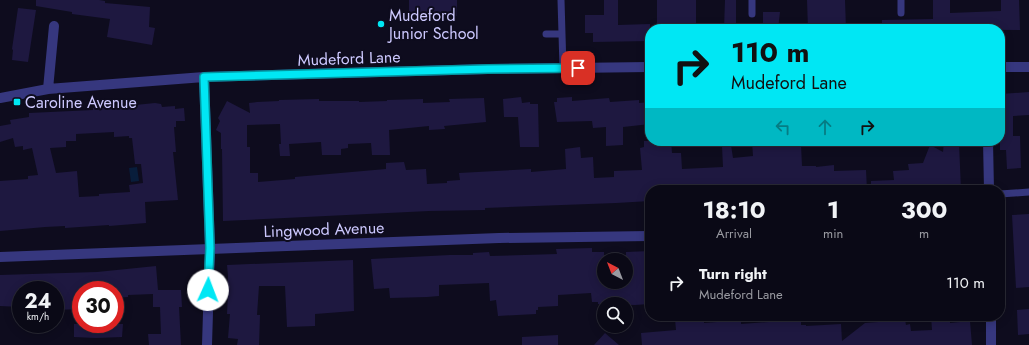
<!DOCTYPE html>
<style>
body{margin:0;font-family:Jost,sans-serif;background:#13121f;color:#f1f3f6;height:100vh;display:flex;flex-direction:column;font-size:15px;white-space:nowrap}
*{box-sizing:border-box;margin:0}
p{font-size:13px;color:#999aa1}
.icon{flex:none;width:22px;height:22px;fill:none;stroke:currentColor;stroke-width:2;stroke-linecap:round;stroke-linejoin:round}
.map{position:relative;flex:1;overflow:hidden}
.panel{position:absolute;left:645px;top:185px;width:360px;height:136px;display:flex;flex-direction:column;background:#0a0916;border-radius:16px;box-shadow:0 2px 10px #0003,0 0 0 1px #2a2a35}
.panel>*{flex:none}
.banner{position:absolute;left:645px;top:24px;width:360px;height:122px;border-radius:16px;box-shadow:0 2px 10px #0003,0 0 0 1px #2a2a35;background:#00e7f4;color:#111;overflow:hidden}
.needle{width:26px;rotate:318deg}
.fabs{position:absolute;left:597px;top:253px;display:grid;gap:8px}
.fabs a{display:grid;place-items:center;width:36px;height:36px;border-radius:50%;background:#0a0916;box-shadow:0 2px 10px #0003,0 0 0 1px #2a2a35;font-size:20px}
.speed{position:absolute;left:12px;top:281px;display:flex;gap:8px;font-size:20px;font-weight:700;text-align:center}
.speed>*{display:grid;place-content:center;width:52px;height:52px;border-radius:50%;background:#0a0916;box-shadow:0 2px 10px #0003,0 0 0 1px #2a2a35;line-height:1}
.speed small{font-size:10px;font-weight:400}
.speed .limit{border:6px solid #d22;background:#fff;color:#111}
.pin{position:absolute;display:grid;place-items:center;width:34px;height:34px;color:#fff;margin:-17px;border-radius:8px;box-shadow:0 2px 6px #0006}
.me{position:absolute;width:44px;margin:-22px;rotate:2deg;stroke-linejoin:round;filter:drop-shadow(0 0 3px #0008)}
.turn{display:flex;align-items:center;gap:14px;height:84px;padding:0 20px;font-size:18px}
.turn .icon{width:52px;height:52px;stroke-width:2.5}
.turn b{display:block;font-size:28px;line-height:34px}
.lanes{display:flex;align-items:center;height:38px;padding:0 20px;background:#0003;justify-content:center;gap:20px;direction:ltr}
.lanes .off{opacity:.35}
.eta{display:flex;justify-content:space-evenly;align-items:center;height:68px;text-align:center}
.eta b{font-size:24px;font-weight:700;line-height:28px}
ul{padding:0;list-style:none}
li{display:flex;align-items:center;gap:12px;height:60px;padding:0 20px}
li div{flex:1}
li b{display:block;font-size:15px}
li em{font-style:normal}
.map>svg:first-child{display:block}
.water{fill:#081d3b}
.building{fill:#1e1840;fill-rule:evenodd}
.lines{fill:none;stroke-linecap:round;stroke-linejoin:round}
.service{stroke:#36377e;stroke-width:7}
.minor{stroke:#36377e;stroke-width:10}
.route-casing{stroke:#00969f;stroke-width:10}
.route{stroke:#00e7f4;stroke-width:7}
.poi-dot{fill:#00e7f4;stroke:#0e0c1e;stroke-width:1.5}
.labels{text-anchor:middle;stroke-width:4;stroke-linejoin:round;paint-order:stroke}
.poi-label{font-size:16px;fill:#cdc9ff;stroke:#0e0c1e;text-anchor:start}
.street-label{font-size:16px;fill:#cdc9ff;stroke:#0e0c1e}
</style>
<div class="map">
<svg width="1029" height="345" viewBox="0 0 1029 345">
<rect width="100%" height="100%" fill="#0e0c1e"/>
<!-- water -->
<path class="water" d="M137 167 139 181 131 182 129 168Z"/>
<!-- building -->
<path class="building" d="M36 0H99L105 1V3L150 7 149 27 155 28 152 45 107 37 110 19 72 14V12L36 6Z
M409 0H457V16H409Z
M604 0H618V25L650 24V41L593 42V33H585V15H604Z
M657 0H696V29H657Z
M725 0H736V29H724Z
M807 0H845L846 29H808Z
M933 0H950V13L1001 11V0H1019L1020 30 882 29V20L933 19Z
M18 8 36 10 28 62 12 60 13 50 12 49Z
M763 12H780L778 29H763Z
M1029 92V115L1013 116V136H1020L1021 168 1007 169 1006 150H1000V136H1002L1000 94Z
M521 97 522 103 530 102V104H538L539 147H520L518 117H504L503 99Z
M572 97V101L609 98 610 102 639 100V103L650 102V124L623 127V145L606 146V127L593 128 592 121 557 122 554 102H557V98Z
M484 98 486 122 444 126 445 129 429 130V126L389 130 390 155H372L371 143 348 144V148L341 149V155H322L321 142 289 144 290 156H280L279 144H281L280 124 247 125V147H250V173H258V182L295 179V177L386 169V163L404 162 406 170 426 169 427 184 447 183V181L460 180 459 173 531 169V172L566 169 565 149 580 147 581 158 593 157 594 178 614 177V171L642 170 640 148 644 147V141H671L672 153H681L682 169 723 167 722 146 731 145 733 158 753 156 752 141H774V145L776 146 801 145 802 166H816V167L834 165V171L866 170 867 190H650V201L616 203 485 208V210L429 211 223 221 222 149H221V133L216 130 220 121 218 118 227 101 250 113 249 103 257 102 279 101V100L319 99V101H359V102L387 101V100L423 99V103L450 102 449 99Z
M155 103 161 104 162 107 175 106V109L184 108 185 121H176V127H174L176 152H173L178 200 145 202 146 223 109 226V225L65 228V226L45 227 0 231V181L28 179V176L38 175 32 148 23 150V146L15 147 13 138 0 142V126L11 124 10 120 29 117V113L93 110V108L106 107V108ZM114 132V137L129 136V138H132L135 164H141L143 183 129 185 130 192 99 194V196L79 197 77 171 56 173 50 148 66 147V141H76V134Z
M944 141H957V143H959L961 190H871V181L894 180 893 171 909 170 908 164 923 163 930 145 943 152Z
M1029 214V287L1016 288 1012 215Z
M592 248V252H604V282H626V252L650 251V282L647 283 649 304 635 305 598 304V302H592L591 293 558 295V306L538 307V310H536V314L498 316 496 300 490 301 489 283 439 285V296L427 297 390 298 389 288 374 289 371 259 450 255H473V253L489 252 490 256 557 254 556 249Z
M353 260 354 311 315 314V326L287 327 285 286H259L257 315H260L259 345H237L238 339 228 338 230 314H227L228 294H227L228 276 227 265Z
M156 266 158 290H181L182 307H179L181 345H149L148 334H161L160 307H153V294L128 295V297L115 298V290H81V309L55 310V290H21V307L0 306V275L97 272Z
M1029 309V334L1018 335 1017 310Z
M704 316V323L730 321V316H741V324L769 322V316H792V318L801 317V325H806V326L841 324 842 341 865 323 905 320 906 325 910 324 911 331 932 330 931 316H950V323L970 321 972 345H642L641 333 676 330 675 319Z
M74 324H123L122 337 96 338 74 337Z
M605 333 619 345H594Z
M558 335V345H522V337Z"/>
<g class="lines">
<!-- service -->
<path class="service" d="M561 0 563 68
M752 0V14
M901 0V13
M546 34H562
M1000 194 1029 192"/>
<!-- minor -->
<path class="minor" d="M1000 67H1029
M204 77 210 248 207 345
M48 89 54 26
M0 98 48 89 204 77 488 69 650 67
M988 141 989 190
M0 257 499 238 650 236
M991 316V345"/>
</g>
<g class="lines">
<defs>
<path id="route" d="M208 290 210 248 204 77 488 69 578 68"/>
</defs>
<!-- route casing -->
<use href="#route" class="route-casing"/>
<!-- route -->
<use href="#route" class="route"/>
</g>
<!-- markers -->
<g class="poi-dot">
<circle cx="381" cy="24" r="4"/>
<rect x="13" y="98" width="8" height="8" rx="2"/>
</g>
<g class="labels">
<!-- poi labels -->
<g class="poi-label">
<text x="389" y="21">Mudeford<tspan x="389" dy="18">Junior School</tspan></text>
<text x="25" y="108">Caroline Avenue</text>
</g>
<!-- street labels -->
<g class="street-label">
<text transform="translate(349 58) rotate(-2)" y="6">Mudeford Lane</text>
<text transform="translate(324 229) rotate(-2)" y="6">Lingwood Avenue</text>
</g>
</g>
</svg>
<div class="fabs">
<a><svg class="needle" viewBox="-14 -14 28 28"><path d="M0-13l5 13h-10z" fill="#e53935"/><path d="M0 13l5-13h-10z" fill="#999aa1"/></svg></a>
<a><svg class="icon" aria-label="search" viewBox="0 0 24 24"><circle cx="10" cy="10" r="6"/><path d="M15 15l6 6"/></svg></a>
</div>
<div class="speed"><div>24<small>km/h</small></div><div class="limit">30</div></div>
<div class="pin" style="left:578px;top:68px;background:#d93025"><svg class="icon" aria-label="arrive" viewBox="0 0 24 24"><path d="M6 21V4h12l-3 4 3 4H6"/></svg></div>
<svg class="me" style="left:208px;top:290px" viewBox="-20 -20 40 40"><circle r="19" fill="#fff"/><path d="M0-13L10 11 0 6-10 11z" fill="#00e7f4"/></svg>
<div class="banner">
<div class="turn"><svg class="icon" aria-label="right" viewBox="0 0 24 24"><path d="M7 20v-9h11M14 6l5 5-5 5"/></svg><div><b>110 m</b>Mudeford Lane</div></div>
<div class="lanes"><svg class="icon off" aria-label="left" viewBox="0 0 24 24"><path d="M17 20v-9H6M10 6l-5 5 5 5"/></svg><svg class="icon off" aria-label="ahead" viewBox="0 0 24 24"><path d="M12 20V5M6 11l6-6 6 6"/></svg><svg class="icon" aria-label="right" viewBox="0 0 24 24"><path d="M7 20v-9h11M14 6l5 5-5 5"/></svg></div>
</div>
<section class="panel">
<div class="eta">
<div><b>18:10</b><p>Arrival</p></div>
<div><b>1</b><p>min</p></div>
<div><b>300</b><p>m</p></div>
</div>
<ul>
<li><svg class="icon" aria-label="right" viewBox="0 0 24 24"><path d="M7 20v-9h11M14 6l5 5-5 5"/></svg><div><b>Turn right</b><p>Mudeford Lane</p></div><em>110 m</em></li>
</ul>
</section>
</div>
